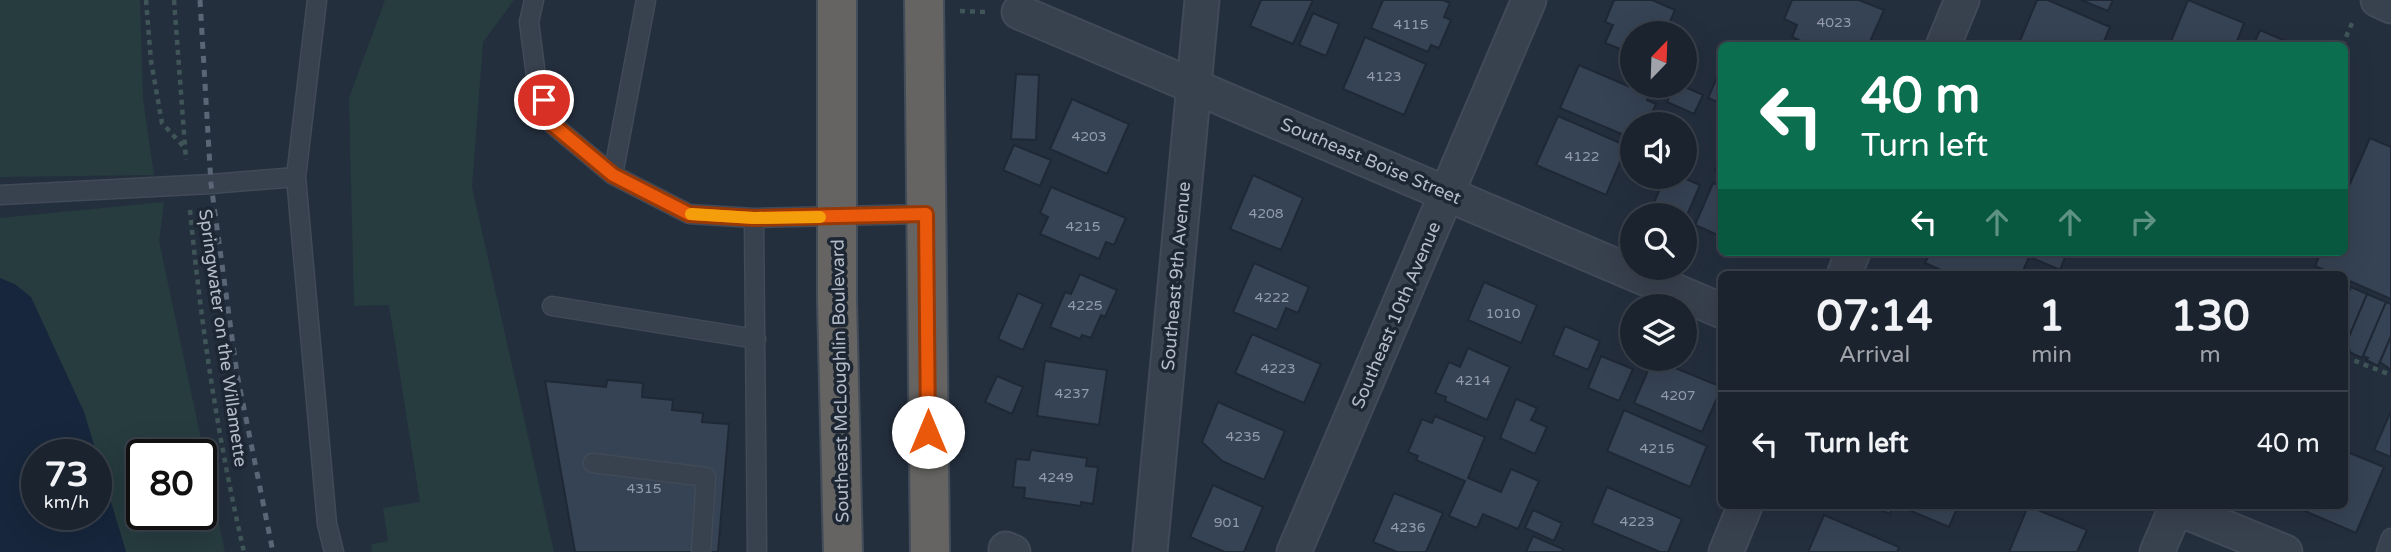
<!DOCTYPE html>
<style>
body{margin:0;font-family:"Varela Round",sans-serif;background:#242b36;color:#f1f3f6;height:100vh;display:flex;flex-direction:column;font-size:26px;white-space:nowrap}
*{box-sizing:border-box;margin:0}
p{font-size:23px;color:#a0a4aa}
.icon{flex:none;width:38px;height:38px;fill:none;stroke:currentColor;stroke-width:2;stroke-linecap:round;stroke-linejoin:round}
.map{position:relative;flex:1;overflow:hidden}
.side{position:absolute;left:1718px;top:271px;width:630px;height:238px;display:flex;flex-direction:column;background:#1b232e;border-radius:10px;box-shadow:0 7px 28px #0002,0 0 0 2px #39404a}
.side>*{flex:none}
.guide{position:absolute;left:1718px;top:42px;width:630px;height:214px;border-radius:10px;box-shadow:0 7px 28px #0002,0 0 0 2px #39404a;background:#0b6e4f;color:#fff;overflow:hidden}
.needle{width:46px;rotate:23deg}
.fabs{position:absolute;left:1620px;top:21px;display:grid;gap:14px}
.fabs a{display:grid;place-items:center;width:77px;height:77px;border-radius:50%;background:#1b232e;box-shadow:0 7px 28px #0002,0 0 0 2px #39404a;font-size:35px}
.speed{position:absolute;left:21px;top:439px;display:flex;gap:14px;font-size:35px;font-weight:700;text-align:center}
.speed>*{display:grid;place-content:center;width:91px;height:91px;border-radius:50%;background:#1b232e;box-shadow:0 7px 28px #0002,0 0 0 2px #39404a;line-height:1}
.speed small{font-size:18px;font-weight:400}
.speed .limit{border:4px solid #111;border-radius:10px;background:#fff;color:#111}
.pin{position:absolute;display:grid;place-items:center;width:60px;height:60px;color:#fff;margin:-30px;border:4px solid #fff;border-radius:50%;box-shadow:0 2px 7px #0007}
.me{position:absolute;width:77px;margin:-38px;rotate:0deg;stroke-linejoin:round;filter:drop-shadow(0 0 5px #0008)}
.turn{display:flex;align-items:center;gap:24px;height:147px;padding:0 28px;font-size:32px}
.turn .icon{width:91px;height:91px;stroke-width:2.5}
.turn b{display:block;font-size:49px;line-height:60px}
.lanes{display:flex;align-items:center;height:66px;padding:0 28px;background:#0003;justify-content:center;gap:35px;direction:ltr}
.lanes .off{opacity:.35}
.eta{display:flex;justify-content:space-evenly;align-items:center;height:119px;text-align:center}
.eta b{font-size:42px;font-weight:800;line-height:49px}
ul{padding:0;list-style:none}
li{display:flex;align-items:center;gap:21px;height:105px;padding:0 28px;border-top:2px solid #39404a}
li div{flex:1}
li b{display:block;font-size:26px}
li em{font-style:normal}
.map>svg:first-child{display:block}
.green{fill:#263c3f;fill-rule:evenodd}
.water{fill:#17263c;fill-rule:evenodd}
.building{fill:#364354;stroke:#1f2835;stroke-width:2}
.lines{fill:none;stroke-linecap:round;stroke-linejoin:round}
.service-casing{stroke:#414a57;stroke-width:21}
.minor-casing{stroke:#414a57;stroke-width:37}
.trunk-casing{stroke:#434c59;stroke-width:42}
.path{stroke:#3f5557;stroke-width:4.5;stroke-dasharray:5 5;stroke-linecap:butt}
.service{stroke:#38414e;stroke-width:18}
.minor{stroke:#38414e;stroke-width:33}
.trunk{stroke:#656462;stroke-width:38}
.rail{stroke:#5a6575;stroke-width:5;stroke-dasharray:7 7;stroke-linecap:butt}
.route-casing{stroke:#983908;stroke-width:18}
.route{stroke:#ea580c;stroke-width:12}
.slow{stroke:#f59e0b;stroke-width:12}
.labels{text-anchor:middle;stroke-width:7;stroke-linejoin:round;paint-order:stroke}
.number-label{font-size:14px;fill:#929caa}
.street-label{font-size:18px;fill:#b4bcc9;stroke:#1d2633}
</style>
<div class="map">
<svg width="2391" height="552" viewBox="0 0 2391 552">
<rect width="100%" height="100%" fill="#242f3e"/>
<!-- green -->
<path class="green" d="M0 0H140L143 99 154 175 0 177Z
M385 0H514L483 42 472 187 554 552H371L372 544 388 541 383 508 420 502 389 305 354 306 349 98Z
M164 202 159 241 225 552H126L84 412 16 285 0 278V218ZM142 455H201V514H142Z"/>
<!-- water -->
<path class="water" d="M0 278 16 285 31 297 84 412 126 552H0ZM96 455V514H37V455Z"/>
<!-- building -->
<path class="building" d="M1261 0H1313L1293 44 1250 26Z
M1383 0H1443L1450 3 1444 17 1451 20 1439 48 1431 45 1428 52 1371 28Z
M1614 0H1652L1675 10 1665 33H1633V54L1605 43 1613 25 1605 22Z
M1792 0H1859L1884 10 1868 46H1812L1792 37 1797 25 1784 19Z
M2037 0H2048L2110 27 2102 46H2025L2019 43Z
M2081 0H2113L2108 11Z
M2188 0 2244 23 2235 46H2169Z
M1313 13 1339 24 1326 56 1299 45Z
M2260 30 2297 46H2253Z
M1365 37 1426 64 1404 115 1343 89Z
M1579 65 1649 95 1647 100 1656 104 1647 124H1633L1631 138 1560 108Z
M1016 74 1039 75 1036 140 1011 139Z
M1717 77 1722 79V104L1708 98Z
M1674 86H1683L1703 95 1694 114 1667 102Z
M1072 99 1129 124 1107 174 1050 149Z
M1558 116 1627 146 1606 195 1536 165Z
M2370 138 2391 147V299L2345 279V275H2335L2315 266 2321 252H2345V195Z
M1014 145 1051 160 1040 186 1003 170Z
M1722 154V173L1715 170Z
M1253 175 1303 198 1281 250 1230 229Z
M1665 177H1681L1700 185 1685 220V215H1672L1652 207Z
M1713 183 1722 187V237L1695 225Z
M1051 187 1126 218 1114 245 1106 242 1099 259 1040 234 1048 217 1040 213Z
M1930 252H2028L2031 253 2021 275H1952L1925 263Z
M2034 252H2067L2060 270 2032 258Z
M1254 263 1309 287 1298 313 1286 308 1277 330 1233 312Z
M1080 274 1117 290 1105 317 1101 315 1091 338 1082 335 1080 339 1050 327 1065 292 1071 294Z
M1484 282 1537 305 1521 343 1468 320Z
M2351 287 2367 294 2345 346V301Z
M1018 293 1043 304 1023 350 998 339Z
M2367 294 2386 302 2362 358 2349 352 2350 350 2345 346Z
M2386 302 2391 304V336L2378 366 2366 360 2368 358 2363 356Z
M1565 326 1600 341 1588 370 1553 355Z
M1252 334 1321 364 1304 403 1235 373Z
M2391 336V370L2380 362Z
M1468 348 1510 367 1487 420 1445 401 1446 397 1435 393 1449 362 1460 367Z
M1601 356 1633 369 1619 401 1588 388Z
M1653 359 1722 387 1702 432 1634 403Z
M1045 361 1107 370 1099 425 1037 416Z
M997 376 1023 387 1012 414 985 402Z
M607 380 643 383 642 397 673 400 672 410 703 413 702 422 729 424 718 552H575L545 381 606 387Z
M1516 399 1537 408 1531 420 1547 427 1535 454 1500 438Z
M1218 402 1285 431 1264 480 1222 461 1202 442Z
M1624 410 1707 446 1690 487 1607 451Z
M2391 411V457L2374 450Z
M1435 416 1485 437 1468 478 1501 492 1511 469 1539 481 1518 529 1483 514 1477 528 1449 516 1465 481 1416 460 1418 456 1408 452 1422 419 1432 423Z
M1031 450 1087 458 1086 466 1098 467 1093 504 1081 502V506L1024 498 1025 488 1013 487 1016 459 1029 460Z
M2345 451 2384 467 2356 533 2298 508V506H2345Z
M1213 485 1263 507 1244 552H1225L1190 537Z
M1607 487 1682 519 1668 552H1660L1592 523Z
M1394 493 1443 513 1426 552H1397L1373 542Z
M1870 506H1893L1890 514Z
M1914 506H1958L1949 527 1911 511Z
M2028 506 2087 530 2077 552H2009Z
M1533 510 1562 523 1554 541 1525 528Z
M1824 515 1899 547 1897 552H1808Z
M1533 536 1563 549 1562 552H1526Z"/>
<g class="lines">
<defs>
<path id="service" d="M317 0 296 177 327 524 334 552
M534 0 529 22 536 76 552 124 613 175 689 214 754 218 927 214
M613 175 646 0
M0 195 211 184 296 177
M754 218 757 552
M552 306 756 339
M593 463 706 477 701 552
M2386 552 2391 538"/>
<path id="minor" d="M2378 0 2391 6
M1019 12 1722 311
M1943 46 1962 0
M1844 275 1853 252
M2172 506 2285 552
M1006 549 1013 552
M1150 552 1202 0
M1294 552 1529 0
M1726 552 1745 506
M2157 552 2176 508"/>
<path id="trunk" d="M837 0V300L843 552
M924 0 930 552"/>
</defs>
<!-- service casing -->
<use href="#service" class="service-casing"/>
<!-- minor casing -->
<use href="#minor" class="minor-casing"/>
<!-- trunk casing -->
<use href="#trunk" class="trunk-casing"/>
<!-- path -->
<path class="path" d="M146 0 151 61 162 123 184 147
M174 0 186 160
M960 11 986 12
M2342 46 2353 21
M190 210C201 325 218 440 244 552
M2345 357 2391 375"/>
<!-- service -->
<use href="#service" class="service"/>
<!-- minor -->
<use href="#minor" class="minor"/>
<!-- trunk -->
<use href="#trunk" class="trunk"/>
<!-- rail -->
<path class="rail" d="M200 0 211 184 237 374 273 552"/>
</g>
<g class="lines">
<defs>
<path id="route" d="M544 100 552 124 613 175 689 214 754 218 926 214 928 432"/>
</defs>
<!-- route casing -->
<use href="#route" class="route-casing"/>
<!-- route -->
<use href="#route" class="route"/>
<!-- slow -->
<path class="slow" d="M691 214 754 218 820 217"/>
</g>
<g class="labels">
<!-- number labels -->
<g class="number-label">
<text x="1834" y="27">4023</text>
<text x="1411" y="29">4115</text>
<text x="1384" y="81">4123</text>
<text x="1089" y="141">4203</text>
<text x="1582" y="161">4122</text>
<text x="1266" y="218">4208</text>
<text x="1083" y="231">4215</text>
<text x="1272" y="302">4222</text>
<text x="1085" y="310">4225</text>
<text x="1503" y="318">1010</text>
<text x="1278" y="373">4223</text>
<text x="1473" y="385">4214</text>
<text x="1072" y="398">4237</text>
<text x="1678" y="400">4207</text>
<text x="1243" y="441">4235</text>
<text x="1657" y="453">4215</text>
<text x="1056" y="482">4249</text>
<text x="644" y="493">4315</text>
<text x="1637" y="526">4223</text>
<text x="1227" y="527">901</text>
<text x="1408" y="532">4236</text>
</g>
<!-- street labels -->
<g class="street-label">
<text transform="translate(1371 161) rotate(23)" y="6">Southeast Boise Street</text>
<text transform="translate(1176 276) rotate(-85)" y="6">Southeast 9th Avenue</text>
<text transform="translate(1396 315) rotate(-67)" y="6">Southeast 10th Avenue</text>
<text transform="translate(223 338) rotate(82)" y="6">Springwater on the Willamette</text>
<text transform="translate(840 381) rotate(-91)" y="6">Southeast McLoughlin Boulevard</text>
</g>
</g>
</svg>
<div class="fabs">
<a><svg class="needle" viewBox="-14 -14 28 28"><path d="M0-13l5 13h-10z" fill="#e53935"/><path d="M0 13l5-13h-10z" fill="#a0a4aa"/></svg></a>
<a><svg class="icon" aria-label="sound" viewBox="0 0 24 24"><path d="M4 9h4l5-4v14l-5-4H4zM17 9q2 3 0 6"/></svg></a>
<a><svg class="icon" aria-label="search" viewBox="0 0 24 24"><circle cx="10" cy="10" r="6"/><path d="M15 15l6 6"/></svg></a>
<a><svg class="icon" aria-label="layers" viewBox="0 0 24 24"><path d="M12 4l9 5-9 5-9-5zM3 14l9 5 9-5"/></svg></a>
</div>
<div class="speed"><div>73<small>km/h</small></div><div class="limit">80</div></div>
<div class="pin" style="left:544px;top:100px;background:#d93025"><svg class="icon" aria-label="arrive" viewBox="0 0 24 24"><path d="M6 21V4h12l-3 4 3 4H6"/></svg></div>
<svg class="me" style="left:928px;top:432px" viewBox="-20 -20 40 40"><circle r="19" fill="#fff"/><path d="M0-13L10 11 0 6-10 11z" fill="#ea580c"/></svg>
<div class="guide">
<div class="turn"><svg class="icon" aria-label="left" viewBox="0 0 24 24"><path d="M17 20v-9H6M10 6l-5 5 5 5"/></svg><div><b>40 m</b>Turn left</div></div>
<div class="lanes"><svg class="icon" aria-label="left" viewBox="0 0 24 24"><path d="M17 20v-9H6M10 6l-5 5 5 5"/></svg><svg class="icon off" aria-label="ahead" viewBox="0 0 24 24"><path d="M12 20V5M6 11l6-6 6 6"/></svg><svg class="icon off" aria-label="ahead" viewBox="0 0 24 24"><path d="M12 20V5M6 11l6-6 6 6"/></svg><svg class="icon off" aria-label="right" viewBox="0 0 24 24"><path d="M7 20v-9h11M14 6l5 5-5 5"/></svg></div>
</div>
<section class="side">
<div class="eta">
<div><b>07:14</b><p>Arrival</p></div>
<div><b>1</b><p>min</p></div>
<div><b>130</b><p>m</p></div>
</div>
<ul>
<li><svg class="icon" aria-label="left" viewBox="0 0 24 24"><path d="M17 20v-9H6M10 6l-5 5 5 5"/></svg><div><b>Turn left</b></div><em>40 m</em></li>
</ul>
</section>
</div>
